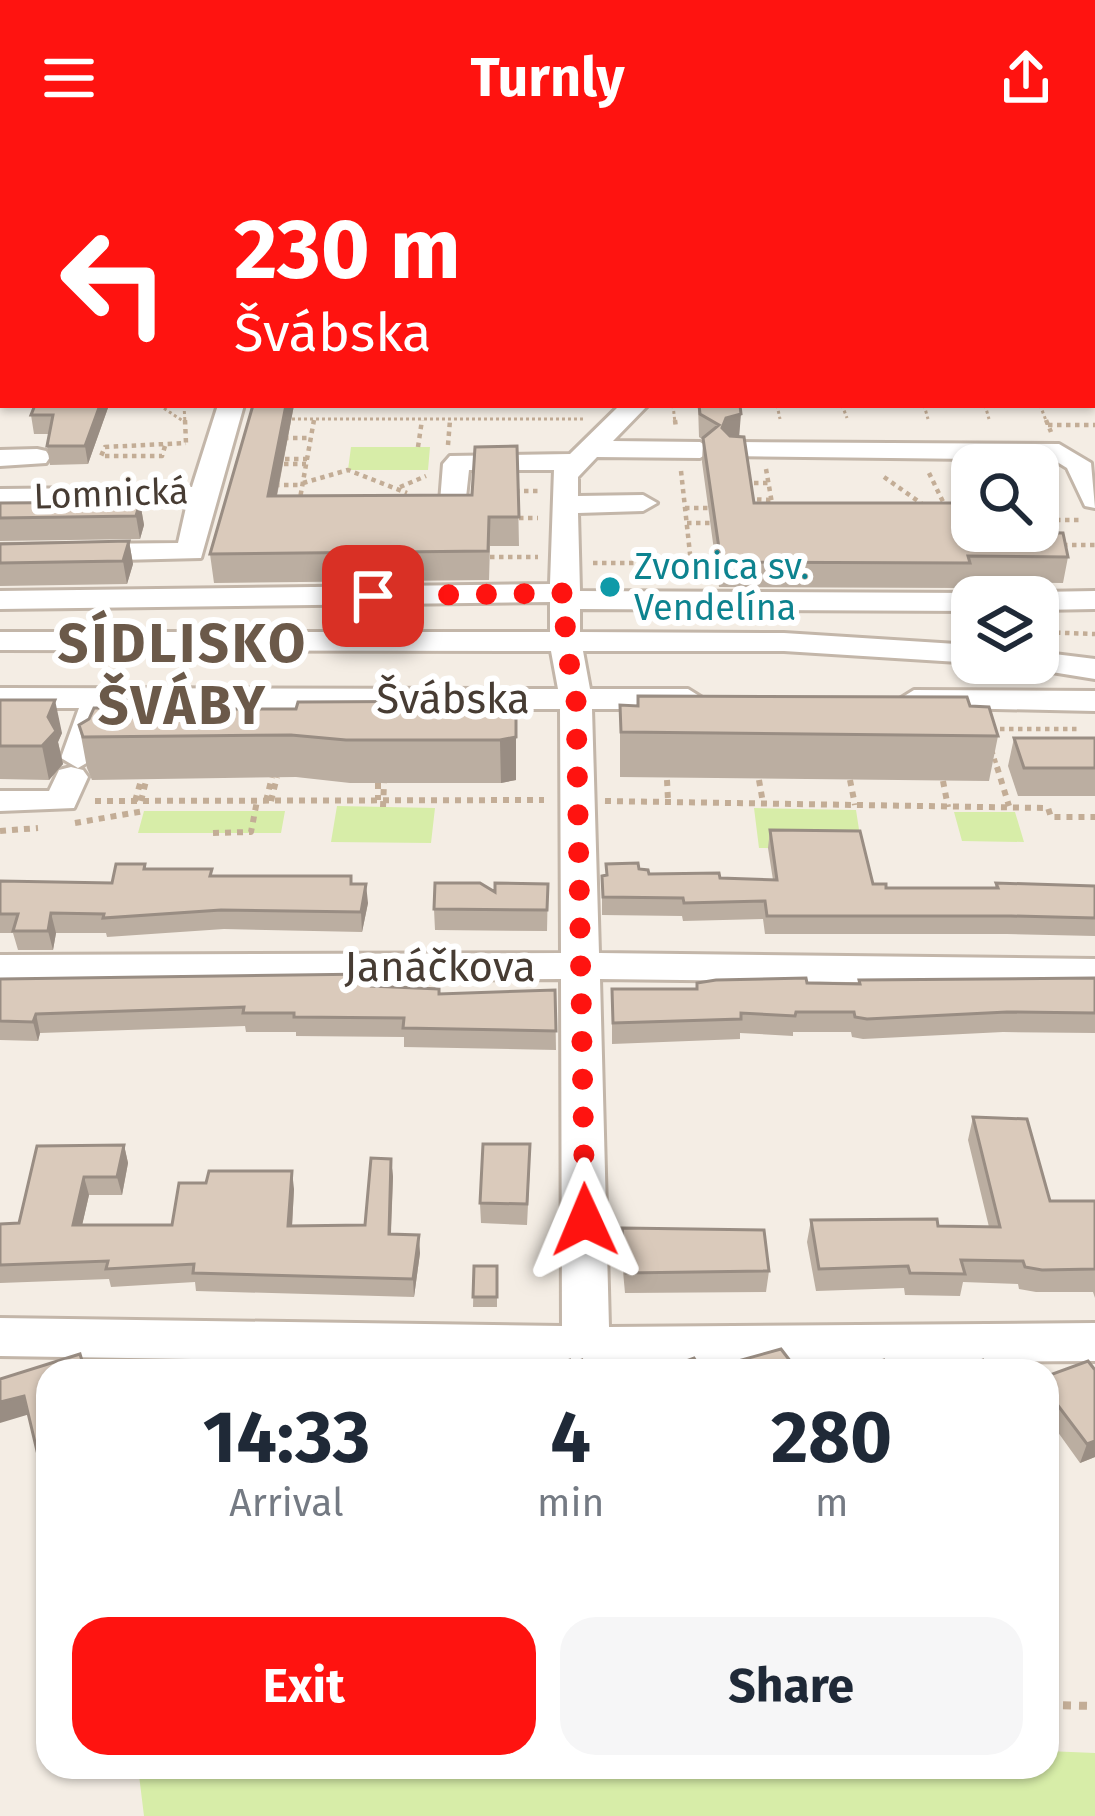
<!DOCTYPE html>
<meta charset="utf-8">
<style>
body{margin:0;font-family:"Fira Sans",sans-serif;background:#f6f6f7;color:#1f2937;height:100vh;display:flex;flex-direction:column;font-size:45px;white-space:nowrap}
*{box-sizing:border-box;margin:0}
p{font-size:39px;color:#747a83}
.icon{flex:none;width:66px;height:66px;fill:none;stroke:currentColor;stroke-width:2;stroke-linecap:round;stroke-linejoin:round}
.map{position:relative;flex:1;overflow:hidden}
.drawer{position:absolute;left:36px;top:1203px;width:1023px;height:420px;display:flex;flex-direction:column;background:#fff;border-radius:36px;box-shadow:0 3px 9px #0004}
.drawer>*{flex:none}
.guide{position:absolute;left:0px;top:0px;width:1095px;height:252px;box-shadow:0 3px 9px #0004;background:#ff1310;color:#fff;overflow:hidden}
.buttons{position:absolute;left:951px;top:288px;display:grid;gap:24px}
.buttons a{display:grid;place-items:center;width:108px;height:108px;border-radius:24px;background:#fff;box-shadow:0 3px 9px #0004;font-size:60px}
.pin{position:absolute;display:grid;place-items:center;width:102px;height:102px;color:#fff;margin:-51px;border-radius:24px;box-shadow:0 6px 18px #0006}
.me{position:absolute;width:132px;margin:-66px;rotate:359deg;stroke-linejoin:round;filter:drop-shadow(0 0 9px #0008)}
.turn{display:flex;align-items:center;gap:42px;height:252px;padding:0 36px;font-size:54px}
.turn .icon{width:156px;height:156px;stroke-width:2.5}
.turn b{display:block;font-size:84px;line-height:102px}
.eta{display:flex;justify-content:space-evenly;align-items:center;height:204px;text-align:center}
.eta b{font-size:72px;font-weight:700;line-height:84px}
.action{display:flex;gap:24px;margin-top:auto;padding:24px 36px}
.action a{flex:1;height:138px;border-radius:36px;background:#ff1310;color:#fff;font-size:48px;font-weight:700;line-height:138px;text-align:center}
.action a+a{background:#f6f6f7;color:#1f2937}
header{display:flex;justify-content:space-between;align-items:center;height:156px;padding:0 36px;background:#ff1310;color:#fff;font-size:54px;font-weight:700}
.map>svg:first-child{display:block}
.green{fill:#d7eda8}
.lines{fill:none;stroke-linecap:round;stroke-linejoin:round}
.minor-casing{stroke:#c3b6a9;stroke-width:6}
.path-far3{stroke:#c3ad96;stroke-width:3;stroke-dasharray:3 3;stroke-linecap:butt}
.path-far2{stroke:#c3ad96;stroke-width:4.5;stroke-dasharray:4.5 4.5;stroke-linecap:butt}
.path-far1{stroke:#c3ad96;stroke-width:6;stroke-dasharray:6 6;stroke-linecap:butt}
.path{stroke:#c3ad96;stroke-width:8;stroke-dasharray:8 8;stroke-linecap:butt}
.minor{fill:#fff;fill-rule:evenodd}
.wall{fill:#bbaea1}
.shaded-wall{fill:#998d83}
.building{fill:#dacabb;stroke:#998d83;stroke-width:3}
.route{stroke:#ff1310;stroke-width:21;stroke-dasharray:0 37.8}
.culture-dot{fill:#0f9aa8;stroke:#fff;stroke-width:4.5}
.labels{text-anchor:middle;stroke-width:12;stroke-linejoin:round;paint-order:stroke}
.far-street-label{font-size:36px;fill:#473c33;stroke:#fff}
.far-culture-label{font-size:36px;fill:#0d838f;stroke:#fff;text-anchor:start}
.street-label{font-size:42px;fill:#473c33;stroke:#fff}
.district-label{font-size:54px;font-weight:bold;letter-spacing:3px;fill:#6b5949;stroke:#fff}
</style>
<header><svg class="icon" aria-label="menu" viewBox="0 0 24 24"><path d="M4 6h16M4 12h16M4 18h16"/></svg>Turnly<svg class="icon" aria-label="share" viewBox="0 0 24 24"><path d="M12 15V3M7 8l5-5 5 5M5 13v7h14v-7"/></svg></header>
<div class="map">
<svg width="1095" height="1660" viewBox="0 0 1095 1660">
<rect width="100%" height="100%" fill="#f4ede4"/>
<!-- green -->
<path class="green" d="M351 291H430L428 314H348Z
M337 650 435 652 431 687 331 686Z
M754 652 856 654 862 693 759 692Z
M144 655H285L281 677H138Z
M954 656H1015L1024 686 962 685Z
M1047 1595 1095 1597V1660H144L138 1611H1047Z"/>
<g class="lines">
<defs>
<path id="minor" d="M600 0H624L626 3H602Z
M795 0H817L819 3H797Z
M0 72H3V86H0Z
M1095 87V101L1092 102V88Z
M3 225V246L0 247V226Z
M218 249H244L201 402 0 407V389L178 387 187 347 0 349V333L192 331Z
M620 249H648L613 285 700 286 713 294 700 302 597 301 578 321V340L643 339 657 347 643 355 578 357 580 435 972 437 984 441H972V455L580 453V476L784 477 972 489 974 507 784 495H583L590 533H688L704 543 688 553H592L599 797 1095 803V829L600 823 609 1171 1095 1167V1205L586 1209 0 1200V1162L562 1170 561 823 0 825V799L561 797 560 553 112 552 95 602 78 612 61 602 79 552H0V532L558 533 551 495 0 494V476H550V446L0 453V435L550 428 554 314H469L464 360 416 363 402 355 416 347 440 346 443 308 450 300 570 298Z
M737 286 1059 288 1091 307 1095 352 1085 350 1067 312 1054 304 728 300 724 294 728 288Z
M37 293 46 295 50 301 46 307 0 310V294Z
M1095 435V453L1038 454V441H1026L1038 436Z
M1038 496 1095 503V523L1027 512 1024 507H1038Z
M914 534 1095 535V555L903 551 898 544Z
M71 611 83 614 88 621 74 652 0 655V635H49L59 614Z"/>
</defs>
<!-- minor casing -->
<use href="#minor" class="minor-casing"/>
<!-- path-far3 -->
<path class="path-far3" d="M92 0H132
M162 0 166 3
M0 3 20 0
M159 249 183 265
M184 249 185 267
M673 249 675 267
M777 249 780 263
M842 249 847 262
M924 249 928 263
M985 249 989 263
M1040 249 1047 267
M292 263H583"/>
<!-- path-far2 -->
<path class="path-far2" d="M185 264 186 287
M675 264 676 272
M1046 264 1051 276
M1048 269H1095
M284 282H311
M448 289 450 264
M165 290 162 300H101L105 291 186 287
M418 291 422 264
M285 303H307
M284 308H306
M766 313 773 353
M681 315 691 407
M929 317 947 354
M884 321 925 350
M303 327 348 314 407 337
M745 327H768
M275 329H301
M400 331 426 320
M515 335H538
M748 343 771 344
M299 348 314 264
M685 352H710
M519 362H538
M1038 364H1079
M687 367H711
M1063 389H1095
M481 401H538
M593 407H718
M1038 476 1095 478
M991 573H1079
M992 594 998 614"/>
<!-- path-far1 -->
<path class="path-far1" d="M997 611 1009 650
M667 624 668 644
M759 624 763 647
M850 624 855 649
M943 625 948 651
M378 627V644
M95 645 544 644
M135 645 142 621
M141 645 147 621
M266 645 272 621
M271 645 277 621
M605 645 1048 652 1051 661H1095
M383 651 384 627
M75 667 144 655
M0 675 38 672
M213 677 251 676 257 645"/>
<!-- path -->
<path class="path" d="M1047 1549 1095 1550"/>
<!-- minor -->
<use href="#minor" class="minor"/>
</g>
<!-- wall -->
<path class="wall" d="M840 0H1015V3H841Z
M1074 0H1095V81H1092V3H1076Z
M0 121H3V208H0V158L3 157 0 156Z
M1092 144H1095V203H1092Z
M109 249 88 308 50 309 47 290 49 278H34L31 259Z
M253 249H294L277 340 472 339 517 290 519 390H490L489 424 214 427 210 398Z
M698 249H740L739 280 754 347 1068 401 1063 427 967 426 966 432 719 431 702 306 703 284 699 281Z
M140 346 144 369 140 383 0 385V347Z
M129 385 133 408 127 428 0 430V388Z
M179 543 181 553 516 555V624L501 627H350L296 621 92 624 87 612 79 569 113 552Z
M0 544 62 577 58 586 63 608 49 624 0 623Z
M620 549 970 550 998 580 989 625 620 621Z
M1014 582H1095V640H1018L1008 610Z
M770 674 873 728 886 732H995L996 727 1095 730V780L1007 778H765L763 763 683 765 682 760 602 759V720L606 719V708L639 713 649 718 773 724 768 692Z
M145 708 146 713 213 720 352 728 368 747 362 776 224 773 107 781 106 777H56L53 794H18L13 777H0V725L112 727Z
M548 728 547 775 435 774 434 753 495 736Z
M1095 822V877L1003 876 863 883 852 881 851 876H793V880L740 877V883L612 888V833H696L807 827 858 828 859 824Z
M0 823 371 830 439 838 555 834 556 894 404 891V881L296 880V876H246L245 870 40 877 38 885 0 884Z
M973 961 1050 1045H1095V1142L1093 1136H1036L1019 1133 1018 1128 963 1126 960 1140 905 1139 904 1132 816 1135 807 1086 811 1064 989 1071 968 984Z
M124 989 128 1007 122 1039H89L82 1069H172L294 1033 292 1070 365 1069 391 1003 393 1021 391 1078 420 1097 414 1141 196 1135 195 1126 111 1131 109 1123 0 1127V1068L19 1067Z
M530 1008 527 1069 481 1067 480 1047Z
M622 1072 769 1115 766 1136 625 1137 621 1093Z
M474 1110H497V1151H473Z
M1095 1214V1301L1080 1307 1047 1261V1220Z"/>
<!-- shaded-wall -->
<path class="shaded-wall" d="M100 249H109L88 308 85 290Z
M286 249H294L271 369 268 340Z
M741 258 739 282 724 286 722 272 726 262Z
M140 346 144 369 140 383 136 360Z
M129 385 133 408 127 428 123 405Z
M55 544 62 577 58 586 63 608 49 624 42 590 48 561Z
M499 545 500 584 516 555V624L501 627Z
M366 728 368 747 362 776 361 756Z
M51 757 56 777 53 794 48 775Z
M36 858 40 877 38 885 33 866Z
M124 989 128 1007 122 1039 117 1021Z
M391 1003 393 1021 390 1096 389 1078Z
M292 1015 294 1033 291 1088 288 1070Z
M84 1021 89 1039 78 1087 73 1069Z
M419 1079 420 1097 414 1141 413 1123Z
M24 1240 30 1258 0 1267V1246Z
M1095 1285V1301L1080 1307 1087 1288Z
M48 1292V1313L43 1314 37 1295Z"/>
<!-- building -->
<path class="building" d="M448 0H574V3H475L474 0 448 3Z
M679 0H790L791 3H679Z
M854 0H1015V1L855 3Z
M1088 0H1095V12H1092V3Z
M1092 17 1095 30V62H1092Z
M0 121H3V140L0 139Z
M1092 144H1095V179H1092Z
M3 154V190H0V158H3Z
M35 249H100L85 290H47L53 259H31Z
M253 249H286L268 340 472 339 475 291 517 290 519 361H489L488 395 210 398Z
M699 249H740L741 258 726 262 722 272 730 280 744 281 754 347H972V375L1063 377 1068 401 968 400 970 407 721 406 703 282 719 269 700 258Z
M140 346 136 360 0 362V347Z
M129 385 123 405 0 407V388Z
M638 540 967 541 970 550 989 551 998 580 621 576 620 549 638 550Z
M179 543 177 553H296L298 546 499 545V555H516V581L500 584H346L291 579 83 581 79 569 89 563 94 552H113L116 544Z
M0 544H55L48 561 56 575 42 590H0Z
M1014 582H1095V612H1024Z
M770 674 860 675 873 728H886V732H998L996 727 1095 730V762L1011 760H767L765 745 684 747 683 742 603 741 602 720 607 719 606 708 638 707 639 713 648 714 649 718 719 717 720 722 777 724Z
M116 708H145L144 713H212L210 720H351V728H366L361 756 221 754 103 762 104 758 51 757 48 775H13L18 758H0V725L112 727Z
M435 727H480L495 736V727L548 728 547 754 434 753Z
M370 818 371 830 439 833V838L555 834 556 875 403 872 404 862 294 861V857H243L244 851 36 858 33 866 0 865V823Z
M806 822 807 827 860 828 859 824 1095 822V857L1007 856 867 863 855 861 854 856H796L795 860 741 857V863L613 867 612 833H697V827L716 824Z
M973 961 1027 963 1050 1045H1095V1113L1042 1114 1025 1111 1023 1105 961 1104 965 1118 910 1117 908 1110 819 1113 811 1064 937 1063 938 1070 1000 1071Z
M483 988H530L527 1048 480 1047Z
M124 989 117 1021H84L73 1069H172L179 1027H206L209 1015H292L288 1070 365 1069 371 1002 391 1003 389 1078 419 1079 413 1123 193 1117 194 1108 106 1113 108 1105 0 1109V1068L19 1067 37 990Z
M622 1072 764 1074 769 1115 626 1117Z
M474 1110H497V1141H473Z
M781 1193 794 1210 804 1207 810 1215H702Z
M80 1198 85 1215H48V1292L37 1295 24 1240 0 1246V1223Z
M694 1202 702 1215H659Z
M570 1204 573 1208 582 1204 588 1215H536Z
M884 1204 892 1215H850Z
M983 1204 988 1212 1006 1215H952Z
M465 1205 470 1215H432Z
M1088 1205 1095 1214V1285L1087 1288 1047 1235V1220Z
M336 1210 338 1215H318Z"/>
<g class="lines">
<!-- route -->
<path class="route" d="M373 440 566 437 565 484 576 543 585 1064"/>
</g>
<!-- markers -->
<circle class="culture-dot" cx="610" cy="431" r="12"/>
<g class="labels">
<!-- far-street labels -->
<g class="far-street-label">
<text transform="translate(111 337) rotate(-2)" y="13">Lomnická</text>
</g>
<!-- far-culture labels -->
<g class="far-culture-label">
<text x="634" y="423">Zvonica sv.<tspan x="634" dy="41">Vendelína</tspan></text>
</g>
<!-- street labels -->
<g class="street-label">
<text x="453" y="557">Švábska</text>
<text x="440" y="825">Janáčkova</text>
</g>
<!-- district labels -->
<g class="district-label">
<text x="183" y="506">SÍDLISKO<tspan x="183" dy="62">ŠVÁBY</tspan></text>
</g>
</g>
</svg>
<div class="buttons">
<a><svg class="icon" aria-label="search" viewBox="0 0 24 24"><circle cx="10" cy="10" r="6"/><path d="M15 15l6 6"/></svg></a>
<a><svg class="icon" aria-label="layers" viewBox="0 0 24 24"><path d="M12 4l9 5-9 5-9-5zM3 14l9 5 9-5"/></svg></a>
</div>
<div class="pin" style="left:373px;top:440px;background:#d93025"><svg class="icon" aria-label="arrive" viewBox="0 0 24 24"><path d="M6 21V4h12l-3 4 3 4H6"/></svg></div>
<svg class="me" style="left:585px;top:1064px" viewBox="-20 -20 40 40"><path d="M0-17L14 15 0 8-14 15z" fill="#ff1310" stroke="#fff" stroke-width="4"/></svg>
<div class="guide">
<div class="turn"><svg class="icon" aria-label="left" viewBox="0 0 24 24"><path d="M17 20v-9H6M10 6l-5 5 5 5"/></svg><div><b>230 m</b>Švábska</div></div>
</div>
<section class="drawer">
<div class="eta">
<div><b>14:33</b><p>Arrival</p></div>
<div><b>4</b><p>min</p></div>
<div><b>280</b><p>m</p></div>
</div>
<div class="action"><a>Exit</a><a>Share</a></div>
</section>
</div>
